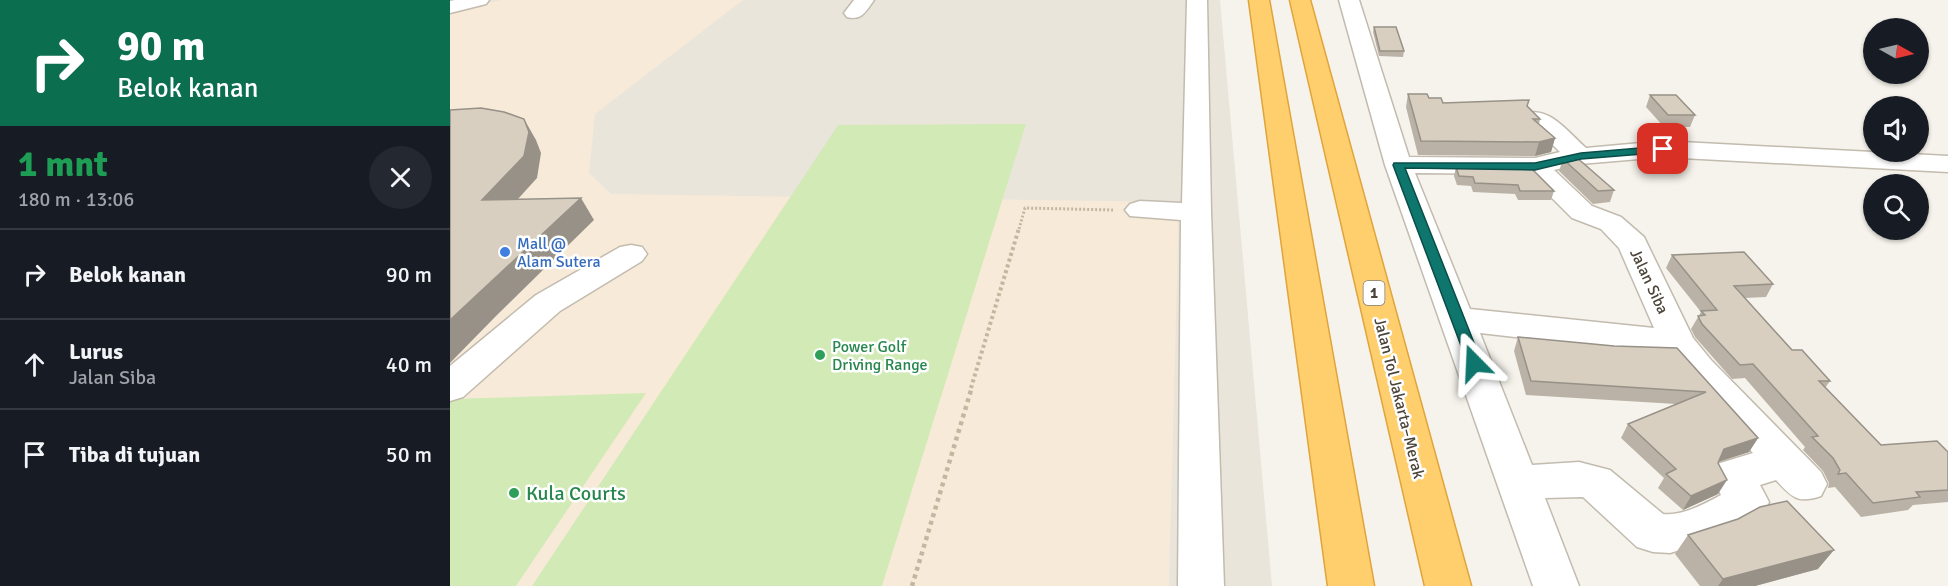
<!DOCTYPE html>
<html lang="id">
<meta charset="utf-8">
<style>
body{margin:0;font-family:Signika,sans-serif;background:#242831;color:#f1f3f6;height:100vh;display:flex;flex-direction:column;font-size:22px;white-space:nowrap}
*{box-sizing:border-box;margin:0}
p{font-size:20px;color:#9ea1a6}
.icon{flex:none;width:33px;height:33px;fill:none;stroke:currentColor;stroke-width:2;stroke-linecap:round;stroke-linejoin:round}
.map{position:relative;flex:1;overflow:hidden}
.details{display:flex;flex-direction:column;background:#171b24;width:450px}
.details>*{flex:none}
.hud{background:#0b6e4f;color:#fff;overflow:hidden}
.needle{width:39px;rotate:98deg}
.controls{position:absolute;left:1413px;top:18px;display:grid;gap:12px}
.controls a{display:grid;place-items:center;width:66px;height:66px;border-radius:50%;background:#171b24;box-shadow:0 2px 4px #0004;font-size:30px}
.pin{position:absolute;display:grid;place-items:center;width:51px;height:51px;color:#fff;margin:-26px;border-radius:12px;box-shadow:0 3px 9px #0006}
.me{position:absolute;width:66px;margin:-33px;rotate:339deg;stroke-linejoin:round;filter:drop-shadow(0 0 4px #0008)}
.turn{display:flex;align-items:center;gap:21px;height:126px;padding:0 18px;font-size:27px}
.turn .icon{width:78px;height:78px;stroke-width:2.5}
.turn b{display:block;font-size:42px;line-height:51px}
.round{display:grid;place-items:center;flex:none;width:63px;height:63px;border-radius:32px;background:#242831}
.summary{display:flex;align-items:center;justify-content:space-between;height:102px;padding:0 18px}
h1{font-size:36px;font-weight:700;line-height:45px;color:#1e9e55}
ul{padding:0;list-style:none}
li{display:flex;align-items:center;gap:18px;height:90px;padding:0 18px;border-top:2px solid #363941}
li div{flex:1}
li b{display:block;font-size:22px}
li em{font-style:normal}
main{display:flex;flex:1;min-height:0}
.map>svg:first-child{display:block}
.residential{fill:#eae5da}
.commercial{fill:#f7ead8}
.green{fill:#d2eab5}
.lines{fill:none;stroke-linecap:round;stroke-linejoin:round}
.minor-casing{stroke:#c2bbae;stroke-width:3}
.highway-casing{stroke:#e0a43c;stroke-width:3}
.path-far2{stroke:#c4b79f;stroke-width:3;stroke-dasharray:2 2;stroke-linecap:butt}
.path-far1{stroke:#c4b79f;stroke-width:4;stroke-dasharray:3 3;stroke-linecap:butt}
.path{stroke:#c4b79f;stroke-width:4.5;stroke-dasharray:4 4;stroke-linecap:butt}
.minor{fill:#fff;fill-rule:evenodd}
.highway{fill:#ffcf6e;fill-rule:evenodd}
.wall{fill:#bab2a6}
.shaded-wall{fill:#979187}
.building{fill:#d8cfc1;stroke:#979187;stroke-width:1.5}
.route{fill:#0f766e;stroke:#0a4d48;stroke-width:1.5}
.shop-dot{fill:#3f7fe0;stroke:#fff;stroke-width:2}
.leisure-dot{fill:#2e9e5b;stroke:#fff;stroke-width:2}
.labels{text-anchor:middle;stroke-width:5;stroke-linejoin:round;paint-order:stroke}
.shield{fill:#fff;stroke:#817c74;stroke-width:1.5}
.shield-label{font-size:15px;font-weight:bold;fill:#4b4439}
.shop-label{font-size:16px;fill:#366cbe;stroke:#fff;text-anchor:start}
.street-label{font-size:16px;fill:#4b4439;stroke:#fff}
.leisure-label{font-size:16px;fill:#27864d;stroke:#fff;text-anchor:start}
.near-leisure-label{font-size:20px;fill:#27864d;stroke:#fff;text-anchor:start}
</style>
<main>
<section class="details">
<div class="hud">
<div class="turn"><svg class="icon" aria-label="right" viewBox="0 0 24 24"><path d="M7 20v-9h11M14 6l5 5-5 5"/></svg><div><b>90 m</b>Belok kanan</div></div>
</div>
<div class="summary"><div><h1>1 mnt</h1><p>180 m · 13:06</p></div><a class="round"><svg class="icon" aria-label="close" viewBox="0 0 24 24"><path d="M6 6l12 12M18 6L6 18"/></svg></a></div>
<ul>
<li><svg class="icon" aria-label="right" viewBox="0 0 24 24"><path d="M7 20v-9h11M14 6l5 5-5 5"/></svg><div><b>Belok kanan</b></div><em>90 m</em></li>
<li><svg class="icon" aria-label="ahead" viewBox="0 0 24 24"><path d="M12 20V5M6 11l6-6 6 6"/></svg><div><b>Lurus</b><p>Jalan Siba</p></div><em>40 m</em></li>
<li><svg class="icon" aria-label="arrive" viewBox="0 0 24 24"><path d="M6 21V4h12l-3 4 3 4H6"/></svg><div><b>Tiba di tujuan</b></div><em>50 m</em></li>
</ul>
</section>
<div class="map">
<svg width="1498" height="586" viewBox="0 0 1498 586">
<rect width="100%" height="100%" fill="#f6f3ec"/>
<!-- residential -->
<path class="residential" d="M0 0H770L822 586H0Z"/>
<!-- commercial -->
<path class="commercial" d="M51 0H293L145 114 139 173 161 194 729 202 719 586H0V13Z"/>
<!-- green -->
<path class="green" d="M576 124 432 586H82L388 125Z
M196 393 66 586H0V399Z"/>
<g class="lines">
<defs>
<path id="minor" d="M5 0H39L36 4 0 13V1Z
M404 0H424C416 11 412 21 397 17L394 13Z
M737 0H757L761 212 774 586H728L731 220 680 216 675 210 680 204 690 201 732 203Z
M889 0H909L959 157 1085 158 1110 152 1075 118 1078 113C1100 107 1120 134 1136 148L1213 141 1498 156V172L1213 157 1130 164 1104 170 1142 206 1171 217 1194 237 1243 338 1261 360 1371 472 1377 484 1371 496C1347 504 1342 497 1326 480L1310 485 1319 502 1313 515 1274 536 1220 553 1203 552 1187 547 1133 497 1095 498 1129 586H1083L935 165ZM965 173 1078 174 1122 218 1151 229 1169 248 1204 328 1020 309ZM1030 333 1217 354 1235 378 1303 453 1267 464 1261 476 1271 495C1254 504 1233 516 1213 514L1160 470 1129 462 1082 465Z
M181 245 192 247 197 254 192 261 110 311 13 397 0 401V366L86 295 170 247Z"/>
<path id="highway" d="M799 0H819L924 586H878Z
M840 0H860L1021 586H975Z"/>
</defs>
<!-- minor casing -->
<use href="#minor" class="minor-casing"/>
<!-- highway casing -->
<use href="#highway" class="highway-casing"/>
<!-- path-far2 -->
<path class="path-far2" d="M569 229 575 208 663 210"/>
<!-- path-far1 -->
<path class="path-far1" d="M521 388 569 228"/>
<!-- path -->
<path class="path" d="M462 586 522 387"/>
<!-- minor -->
<use href="#minor" class="minor"/>
<!-- highway -->
<use href="#highway" class="highway"/>
</g>
<!-- wall -->
<path class="wall" d="M924 27 954 51 953 57 929 56 923 32Z
M958 94 979 98 993 103 1077 106 1090 119 1089 124 1105 138 1101 152 1085 156 968 155 956 107Z
M1200 95 1245 115 1240 127H1214L1196 107Z
M1113 159 1164 190 1160 202 1143 204 1109 171Z
M1006 167 1104 191 1101 200H1068L1065 194 1023 192 1021 186 1007 185 1004 176Z
M1222 255 1323 284 1316 297 1295 298 1342 350 1380 381 1375 388 1431 445 1498 452V502L1463 505 1458 510 1411 517 1385 487 1378 488 1379 483 1373 471 1353 450 1355 447 1295 378 1282 379 1245 337 1241 329 1251 312 1216 268Z
M1068 337 1164 346 1227 348 1308 438 1299 452 1268 462V494L1233 510 1208 488 1214 478 1171 438 1178 424 1226 404 1076 395 1064 351Z
M1238 535 1368 569 1305 586H1250L1225 554Z"/>
<!-- shaded-wall -->
<path class="shaded-wall" d="M74 119 86 140 91 153 87 178 47 222 32 200Z
M1105 138 1101 152 1085 156 1089 142Z
M131 198 144 220 46 316 0 363V320Z
M1308 438 1299 452 1265 463 1274 449Z
M1277 480 1268 494 1233 510 1241 496Z
M1384 550 1368 569 1305 586H1268L1273 579Z"/>
<!-- building -->
<path class="building" d="M924 27H946L954 51H930Z
M958 94H977L979 98H991L993 103 1079 100 1077 106 1090 119H1083L1105 138 1089 142 971 141Z
M1200 95H1226L1245 115H1218Z
M31 108 54 112 74 119 79 132 74 156 32 200 131 198 0 320V110Z
M1125 156 1164 190 1148 191 1113 159Z
M1006 167H1080L1104 191H1070L1068 185 1025 183 1023 177 1009 176Z
M1294 252 1323 284 1284 286 1342 350H1352L1380 381H1369L1431 445 1487 441 1498 452V490L1466 492 1470 497 1423 503 1396 473 1388 474 1390 470 1383 458 1362 437 1368 436 1303 364 1290 365 1252 324 1248 316 1255 315 1251 311 1267 310 1222 255Z
M1068 337 1164 346 1227 348 1308 438 1274 449 1268 463 1277 480 1241 496 1216 474 1226 469 1178 424 1256 392 1081 381Z
M1337 501 1384 550 1273 579 1238 535 1288 519 1310 507Z"/>
<!-- route -->
<path class="route" d="M1213 146 1218 149 1217 152 1131 159 1085 170 955 168 1032 363 1030 367H1019L943 165 944 163H1085L1131 153Z"/>
<!-- markers -->
<circle class="shop-dot" cx="55" cy="252" r="6"/>
<g class="leisure-dot">
<circle cx="370" cy="355" r="6"/>
<circle cx="64" cy="493" r="6"/>
</g>
<g class="labels">
<!-- shield labels -->
<rect class="shield" x="913.5" y="281" width="21" height="24" rx="4.5"/>
<g class="shield-label">
<text x="924" y="298">1</text>
</g>
<!-- shop labels -->
<g class="shop-label">
<text x="67" y="249">Mall @<tspan x="67" dy="18">Alam Sutera</tspan></text>
</g>
<!-- street labels -->
<g class="street-label">
<text transform="translate(1200 281) rotate(65)" y="6">Jalan Siba</text>
<text transform="translate(950 398) rotate(76)" y="6">Jalan Tol Jakarta–Merak</text>
</g>
<!-- leisure labels -->
<g class="leisure-label">
<text x="382" y="352">Power Golf<tspan x="382" dy="18">Driving Range</tspan></text>
</g>
<!-- near-leisure labels -->
<g class="near-leisure-label">
<text x="76" y="500">Kula Courts</text>
</g>
</g>
</svg>
<div class="controls">
<a><svg class="needle" viewBox="-14 -14 28 28"><path d="M0-13l5 13h-10z" fill="#e53935"/><path d="M0 13l5-13h-10z" fill="#9ea1a6"/></svg></a>
<a><svg class="icon" aria-label="sound" viewBox="0 0 24 24"><path d="M4 9h4l5-4v14l-5-4H4zM17 9q2 3 0 6"/></svg></a>
<a><svg class="icon" aria-label="search" viewBox="0 0 24 24"><circle cx="10" cy="10" r="6"/><path d="M15 15l6 6"/></svg></a>
</div>
<div class="pin" style="left:1213px;top:149px;background:#d93025"><svg class="icon" aria-label="arrive" viewBox="0 0 24 24"><path d="M6 21V4h12l-3 4 3 4H6"/></svg></div>
<svg class="me" style="left:1024px;top:363px" viewBox="-20 -20 40 40"><path d="M0-17L14 15 0 8-14 15z" fill="#0f766e" stroke="#fff" stroke-width="4"/></svg>
</div>
</main>
